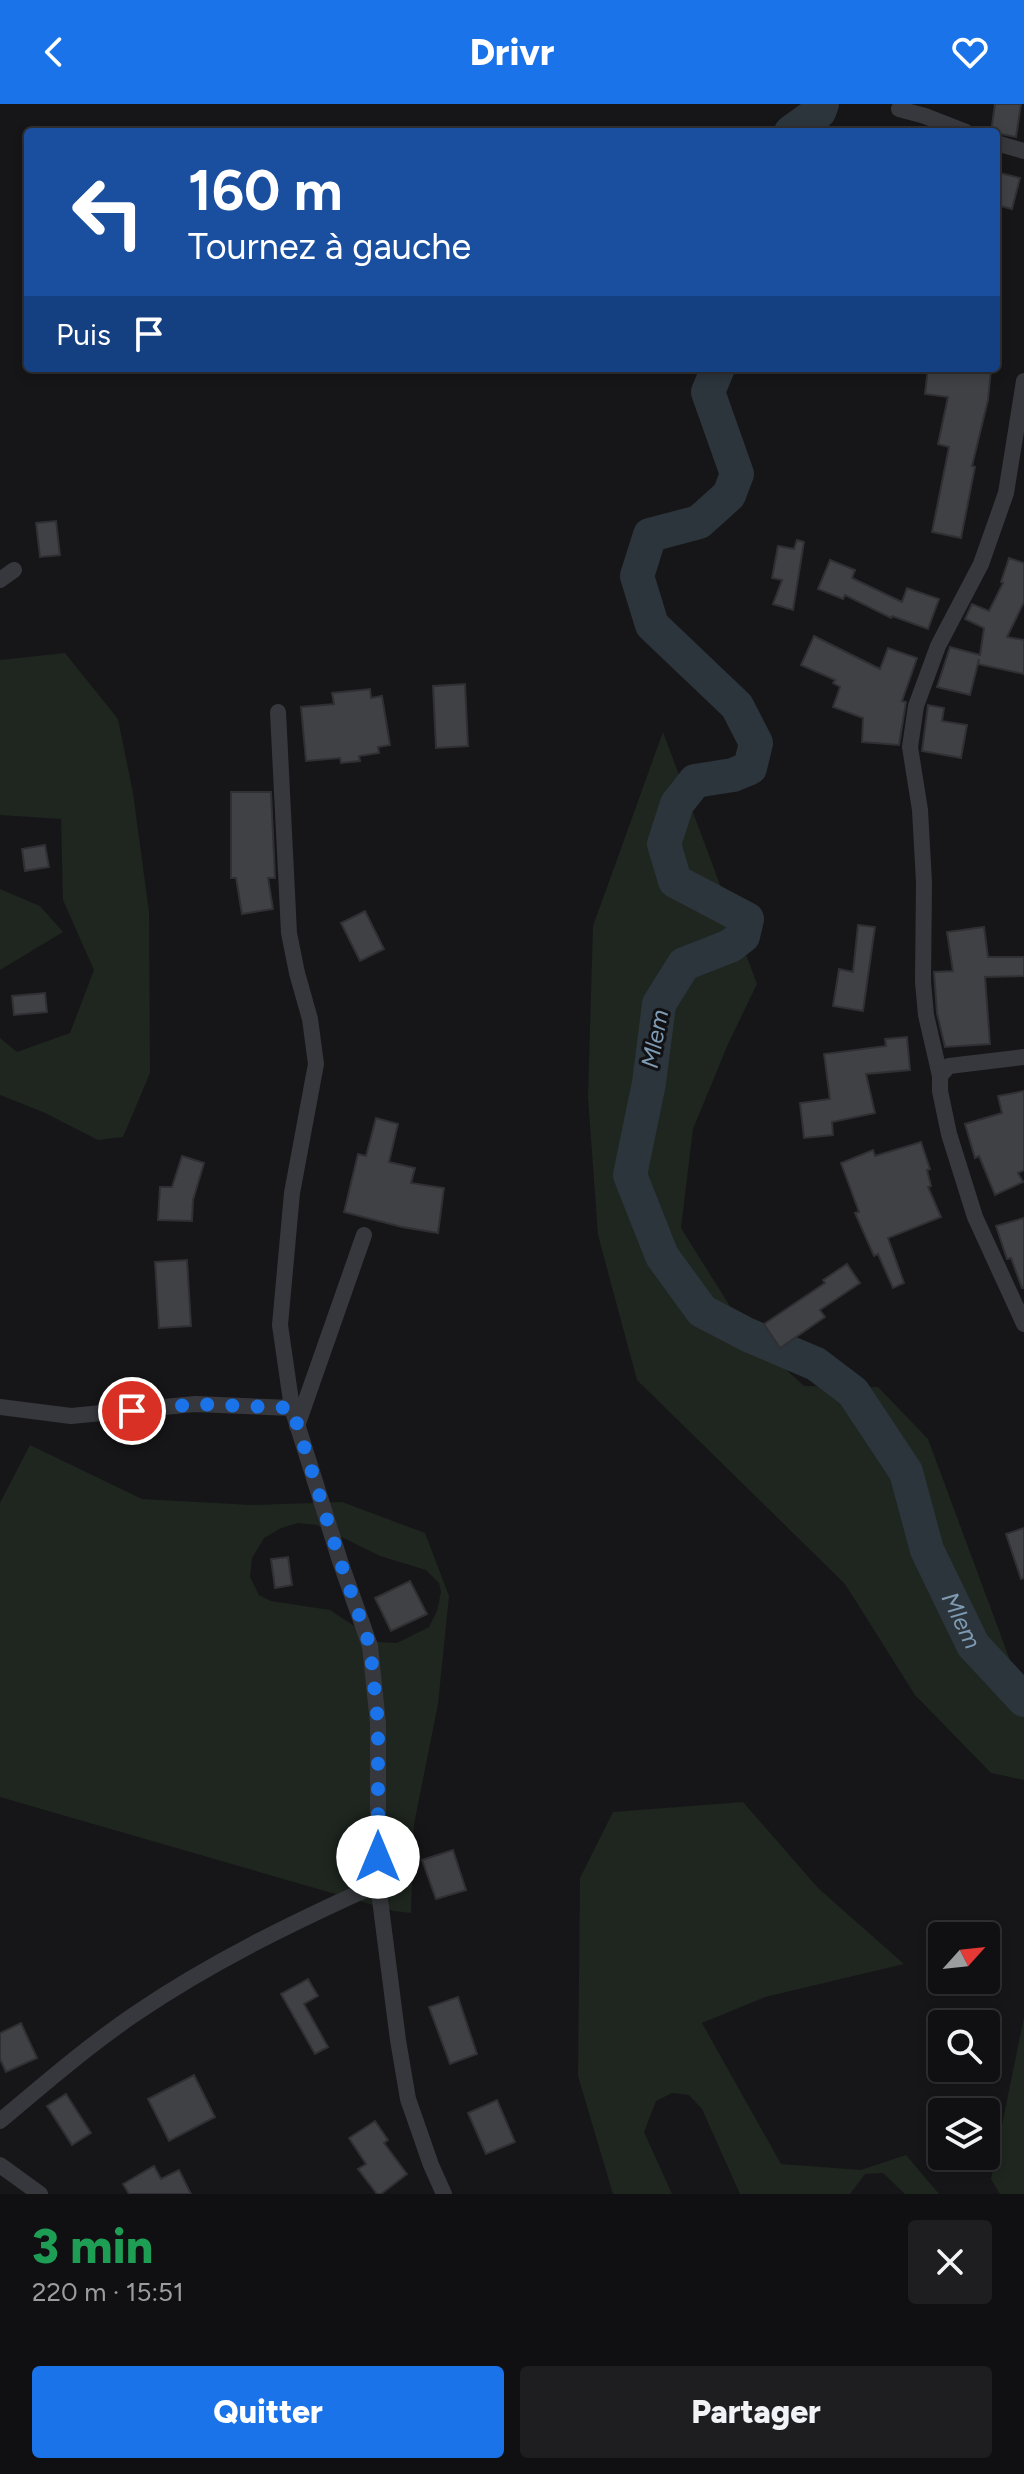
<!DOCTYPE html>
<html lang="fr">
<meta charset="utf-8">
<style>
body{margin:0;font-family:Figtree,sans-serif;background:#1e1e20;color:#f1f3f6;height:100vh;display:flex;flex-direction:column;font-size:30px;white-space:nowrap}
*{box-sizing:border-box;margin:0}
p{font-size:26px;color:#9c9d9f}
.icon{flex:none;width:44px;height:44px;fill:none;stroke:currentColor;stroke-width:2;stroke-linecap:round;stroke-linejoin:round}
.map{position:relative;height:2090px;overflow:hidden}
.sheet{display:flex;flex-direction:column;background:#101012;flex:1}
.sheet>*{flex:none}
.banner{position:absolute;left:24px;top:24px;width:976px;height:244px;border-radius:8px;box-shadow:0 4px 12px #0003,0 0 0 2px #303032;background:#1a4fa0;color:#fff;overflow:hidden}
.needle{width:52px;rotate:63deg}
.controls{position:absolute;left:928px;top:1818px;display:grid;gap:16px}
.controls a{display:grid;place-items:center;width:72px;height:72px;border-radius:8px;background:#101012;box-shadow:0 4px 12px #0003,0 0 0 2px #303032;font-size:40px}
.pin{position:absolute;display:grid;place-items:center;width:68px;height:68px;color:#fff;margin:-34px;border:4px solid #fff;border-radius:50%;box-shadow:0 2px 8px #0007}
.me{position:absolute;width:88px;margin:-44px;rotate:0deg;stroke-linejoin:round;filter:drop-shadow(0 0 6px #0008)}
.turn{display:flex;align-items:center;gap:28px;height:168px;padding:0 32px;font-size:36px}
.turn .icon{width:104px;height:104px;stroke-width:2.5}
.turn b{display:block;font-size:56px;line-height:68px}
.then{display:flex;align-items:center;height:76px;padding:0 32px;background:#0003;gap:16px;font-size:30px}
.round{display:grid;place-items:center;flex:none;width:84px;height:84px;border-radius:8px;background:#1e1e20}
.headline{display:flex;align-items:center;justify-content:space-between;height:136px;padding:0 32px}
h1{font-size:48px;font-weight:800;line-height:60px;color:#1e9e55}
.action{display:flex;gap:16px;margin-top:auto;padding:16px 32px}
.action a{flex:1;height:92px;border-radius:8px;background:#1a73e8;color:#fff;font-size:32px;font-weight:800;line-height:92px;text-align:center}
.action a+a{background:#1e1e20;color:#f1f3f6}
header{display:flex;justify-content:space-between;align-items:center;height:104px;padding:0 32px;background:#1a73e8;color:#fff;font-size:36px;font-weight:800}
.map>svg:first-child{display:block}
.green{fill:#1e261f;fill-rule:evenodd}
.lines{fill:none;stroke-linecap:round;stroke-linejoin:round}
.river{stroke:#2c353c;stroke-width:34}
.building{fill:#404145;stroke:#303034;stroke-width:2}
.minor{stroke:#37383d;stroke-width:16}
.route{stroke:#1a73e8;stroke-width:14;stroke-dasharray:0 25.2}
.labels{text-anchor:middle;stroke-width:6;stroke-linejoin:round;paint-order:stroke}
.water-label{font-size:24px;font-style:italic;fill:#7f9bb3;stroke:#111113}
</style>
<header><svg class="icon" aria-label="back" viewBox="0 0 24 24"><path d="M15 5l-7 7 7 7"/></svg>Drivr<svg class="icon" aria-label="heart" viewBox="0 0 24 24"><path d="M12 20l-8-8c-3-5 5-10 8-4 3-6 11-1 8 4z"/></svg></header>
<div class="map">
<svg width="1024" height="2090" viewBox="0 0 1024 2090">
<rect width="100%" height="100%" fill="#161618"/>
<!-- green -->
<path class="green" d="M65 549 118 615 133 689 149 808 150 969 123 1033 98 1036 43 1008 0 991V934L17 948 70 929 94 866 63 796 61 715 0 711V556Z
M663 628 757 880 728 940 693 1025 681 1124 748 1231 804 1282 878 1283 928 1335 1024 1594V1676L991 1669 915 1591 845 1480 637 1276 598 1131 588 993 593 822Z
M0 785 40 802 63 828 0 866Z
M30 1341 142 1395 251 1401 342 1398 425 1429 449 1492 438 1600 414 1720 411 1809 394 1807 0 1693V1399ZM298 1419 317 1421 380 1452 426 1466 439 1479 441 1488 437 1507 429 1523 397 1539 378 1538 330 1506 271 1497 259 1491 250 1473 252 1454 264 1434 281 1424Z
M743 1698 818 1784 904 1860 765 1893 702 1919 781 2060 861 2066 906 2051 939 2090H905L883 2069 865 2070 850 2090H740L702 2005 689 1991 672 1989 656 1997 644 2028 672 2090H613L578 1972 580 1774 613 1708Z
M1024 1913V2090H1000L991 2075Z"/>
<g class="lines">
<!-- river -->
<g class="river">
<path d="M791 28 819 8 822 0"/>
<path id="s1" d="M718 264 708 288 737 370 729 391 699 418 650 431 637 472 652 521 737 602 756 639 750 664 733 671 695 677 677 700 664 740 675 777 747 815 743 832 730 842 684 860 659 900 649 979 630 1071 662 1152 702 1207 748 1231 816 1260 853 1288 906 1368 927 1446 973 1541 1024 1596"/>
</g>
</g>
<!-- building -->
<path class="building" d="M995 0H1021L1016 33 991 28Z
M996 68 1020 74 1012 105 996 101Z
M928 264 956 267V264L991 265 988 296 972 362 975 363 961 434 932 428 949 343 938 340 948 293 925 290Z
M56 417 60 451 40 453 36 419Z
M797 436 804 438 793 506 773 500 782 476 772 474 778 442 794 445Z
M1009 454 1024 459V498L1007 533 1024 536V570L978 560 979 555 970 591 937 583 950 543 980 551 984 524 965 515 972 500 989 507 1003 479 1001 478Z
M830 456 855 466 852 474 902 498 907 484 939 495 928 525 892 512 891 514 845 491 843 495 818 485Z
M814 532 880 565 888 544 917 554 902 597 906 598 899 641 862 638 863 614 833 603 840 583 833 579 835 576 801 561Z
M465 580 468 642 436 644 433 582Z
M370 585 371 594 382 592 390 641 378 643 379 649 359 652 360 657 341 659 340 654 306 657 301 603 334 600 332 589Z
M928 601 944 604 942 617 967 621 961 654 922 647Z
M231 688H271L275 774H268L273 805 242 810 236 774H231Z
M45 741 49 763 25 767 22 745Z
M365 807 384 845 360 857 341 819Z
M858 821 875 823 863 907 833 902 839 865 853 868Z
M984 823 988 853H1024V872L985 873 990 940 945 943 937 909 934 868 953 867 947 828Z
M45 889 47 908 14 911 12 892Z
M907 933 910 966 866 970 875 1009 832 1018 833 1031 804 1034 800 999 830 995 824 950 886 942 885 935Z
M1024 987V1066L1018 1069 1023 1078 995 1091 979 1052 975 1054 965 1020 1002 1009 998 992Z
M376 1014 398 1020 389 1058 415 1064 411 1079 444 1084 438 1129 402 1123 344 1108 358 1050 366 1052Z
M921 1038 930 1065 927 1066 931 1082 928 1083 941 1113 888 1134 904 1179 893 1184 878 1150 874 1152 855 1109 859 1108 841 1059 873 1046 875 1052Z
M182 1052 204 1059 193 1096 192 1117 158 1116 160 1083H172Z
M1024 1114V1184H1022L1011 1154 1007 1155 996 1122Z
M187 1156 191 1222 159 1224 155 1158Z
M847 1160 860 1179 820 1206 825 1213 780 1244 764 1220 825 1179 823 1176Z
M1024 1424V1474L1021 1475 1006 1430Z
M288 1453 292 1481 275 1484 271 1455Z
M410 1477 427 1510 391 1527 375 1494Z
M453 1746 466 1786 436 1795 422 1756Z
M308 1875 318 1892 304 1900 328 1943 315 1950 281 1890Z
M458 1893 477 1950 450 1960 429 1903Z
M21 1919 37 1954 6 1968 0 1955V1929Z
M194 1971 215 2013 169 2037 148 1995Z
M66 1990 91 2029 72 2041 47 2002Z
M497 1996 515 2038 486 2050 468 2009Z
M375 2017 388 2036 384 2039 407 2070 381 2090H377L358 2065 366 2060 349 2034Z
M154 2062 161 2075 179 2066 191 2090H129L123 2080Z"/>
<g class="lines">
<!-- minor -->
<path class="minor" d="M899 5 925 12 966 28
M996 39 1024 47
M0 476 14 466
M278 608 289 829 297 869 310 915 316 960 292 1089 280 1221 292 1304 340 1457 370 1542 378 1619V1780L398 1936 408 1995 431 2061 444 2090
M1024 953 949 962 940 972V987L949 1030 975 1113 1024 1220
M940 972 926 911 923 878 924 778 920 706 910 643 916 602 938 542 981 460 1006 389 1024 277
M0 1303 71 1312 195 1300 292 1304
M297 1322 364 1131
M0 2017C44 1980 88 1942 135 1910 211 1858 294 1818 378 1780
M0 2061 40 2090"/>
</g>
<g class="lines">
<!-- route -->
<path class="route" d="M132 1307 195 1300 292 1304 340 1457 370 1542 378 1619V1753"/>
</g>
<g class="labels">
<!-- water labels -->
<g class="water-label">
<text transform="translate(655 935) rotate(-79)" y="8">Mlem</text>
<text dy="8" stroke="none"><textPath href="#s1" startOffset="1640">Mlem</textPath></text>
</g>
</g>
</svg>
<div class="controls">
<a><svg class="needle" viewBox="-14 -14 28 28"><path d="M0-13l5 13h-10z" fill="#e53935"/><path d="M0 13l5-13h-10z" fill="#9c9d9f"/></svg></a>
<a><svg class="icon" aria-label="search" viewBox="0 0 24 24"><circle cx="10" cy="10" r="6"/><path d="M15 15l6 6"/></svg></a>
<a><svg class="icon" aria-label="layers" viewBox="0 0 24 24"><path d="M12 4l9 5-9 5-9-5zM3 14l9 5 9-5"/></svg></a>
</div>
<div class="pin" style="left:132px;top:1307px;background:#d93025"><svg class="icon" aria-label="arrive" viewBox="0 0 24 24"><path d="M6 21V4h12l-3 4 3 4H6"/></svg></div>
<svg class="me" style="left:378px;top:1753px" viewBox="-20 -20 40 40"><circle r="19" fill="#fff"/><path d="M0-13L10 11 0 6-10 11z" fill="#1a73e8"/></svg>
<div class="banner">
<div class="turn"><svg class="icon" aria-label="left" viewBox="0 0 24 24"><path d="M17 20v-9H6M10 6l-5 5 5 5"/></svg><div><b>160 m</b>Tournez à gauche</div></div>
<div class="then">Puis<svg class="icon" aria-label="arrive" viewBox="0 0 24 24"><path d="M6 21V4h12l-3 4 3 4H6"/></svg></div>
</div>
</div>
<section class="sheet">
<div class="headline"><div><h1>3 min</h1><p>220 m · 15:51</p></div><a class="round"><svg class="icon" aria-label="close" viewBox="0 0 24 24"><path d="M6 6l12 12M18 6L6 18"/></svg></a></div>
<div class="action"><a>Quitter</a><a>Partager</a></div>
</section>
